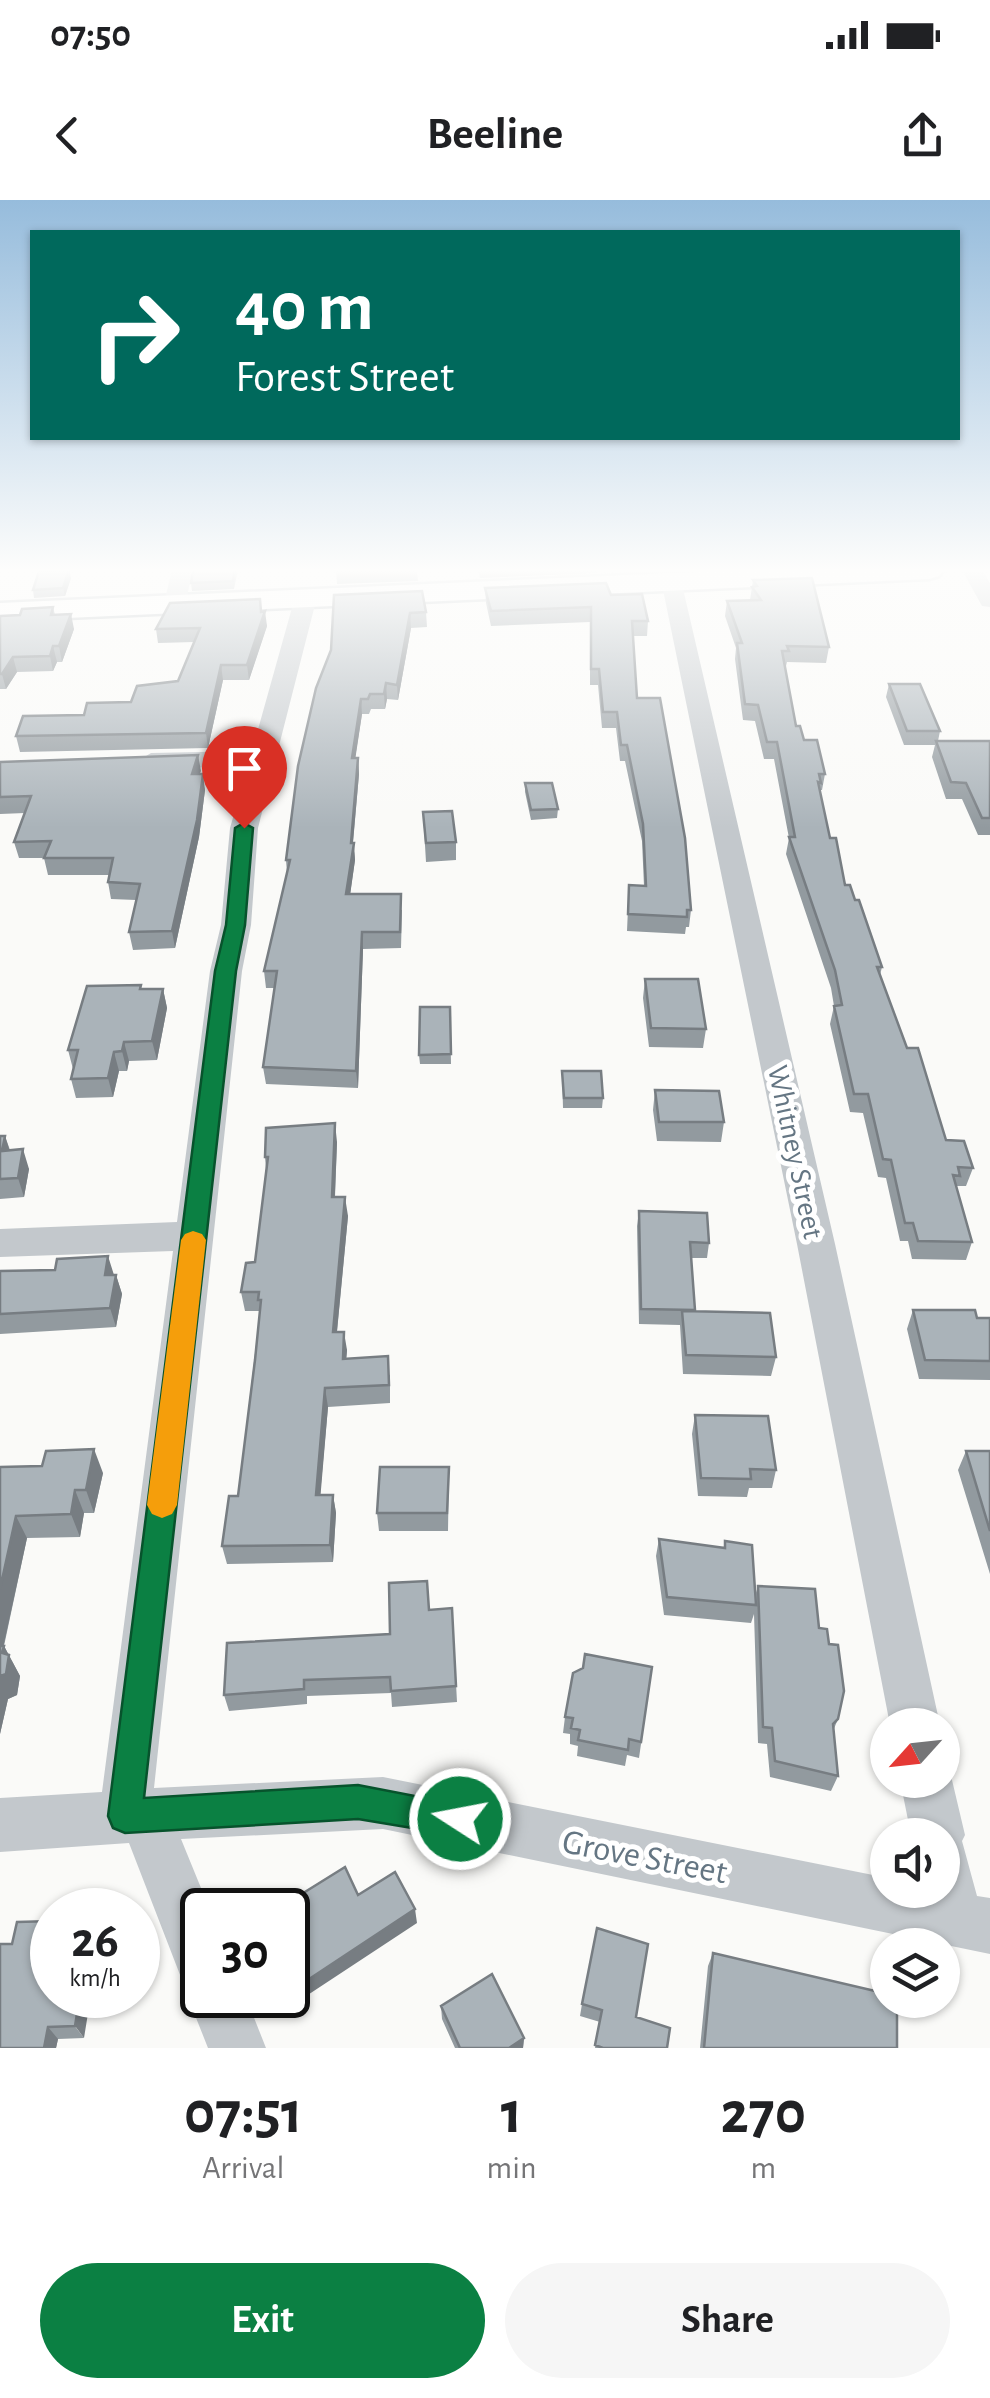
<!DOCTYPE html>
<style>
body{margin:0;font-family:"Alegreya Sans",sans-serif;background:#f6f6f6;color:#202124;height:100vh;display:flex;flex-direction:column;font-size:38px;white-space:nowrap}
*{box-sizing:border-box;margin:0}
p{font-size:32px;color:#757577}
.icon{flex:none;width:55px;height:55px;fill:none;stroke:currentColor;stroke-width:2;stroke-linecap:round;stroke-linejoin:round}
.map{position:relative;height:1848px;overflow:hidden}
.sheet{display:flex;flex-direction:column;background:#fff;flex:1}
.sheet>*{flex:none}
.hud{position:absolute;left:30px;top:30px;width:930px;height:210px;border-radius:0px;box-shadow:0 2px 8px #0004;background:#00695c;color:#fff;overflow:hidden}
.needle{width:65px;rotate:243deg}
.buttons{position:absolute;left:870px;top:1508px;display:grid;gap:20px}
.buttons a{display:grid;place-items:center;width:90px;height:90px;border-radius:50%;background:#fff;box-shadow:0 2px 8px #0004;font-size:50px}
.speed{position:absolute;left:30px;top:1688px;display:flex;gap:20px;font-size:50px;font-weight:700;text-align:center}
.speed>*{display:grid;place-content:center;width:130px;height:130px;border-radius:50%;background:#fff;box-shadow:0 2px 8px #0004;line-height:1}
.speed small{font-size:25px;font-weight:400}
.speed .limit{border:5px solid #111;border-radius:15px;background:#fff;color:#111}
.pin{position:absolute;display:grid;place-items:center;width:85px;height:85px;color:#fff;margin:-102px -42px;border-radius:50% 50% 50% 0;rotate:-45deg;box-shadow:0 0 10px #0007}
.pin .icon{rotate:45deg}
.me{position:absolute;width:110px;margin:-55px;rotate:281deg;stroke-linejoin:round;filter:drop-shadow(0 0 8px #0008)}
.turn{display:flex;align-items:center;gap:35px;height:210px;padding:0 40px;font-size:45px}
.turn .icon{width:130px;height:130px;stroke-width:2.5}
.turn b{display:block;font-size:70px;line-height:85px}
.eta{display:flex;justify-content:space-evenly;align-items:center;height:170px;text-align:center}
.eta b{font-size:60px;font-weight:600;line-height:70px}
.button{display:flex;gap:20px;margin-top:auto;padding:20px 40px}
.button a{flex:1;height:115px;border-radius:60px;background:#0b8043;color:#fff;font-size:40px;font-weight:600;line-height:115px;text-align:center}
.button a+a{background:#f6f6f6;color:#202124}
.status{display:flex;justify-content:space-between;align-items:center;height:70px;padding:0 50px;background:#fff;direction:ltr}
.status svg{height:28px;fill:currentColor}
header{display:flex;justify-content:space-between;align-items:center;height:130px;padding:0 40px;background:#fff;font-size:45px;font-weight:600}
.map>svg:first-child{display:block}
.lines{fill:none;stroke-linecap:round;stroke-linejoin:round}
.secondary-casing{stroke:#b3babf;stroke-width:5}
.minor{fill:#c3c8cc;fill-rule:evenodd}
.secondary{fill:#fff;fill-rule:evenodd}
.wall{fill:#929a9f}
.shaded-wall{fill:#777d82}
.building{fill:#aab3b9;stroke:#777d82;stroke-width:2.5}
.route{fill:#0b8043;stroke:#07532c;stroke-width:2.5}
.slow{fill:#f59e0b}
.labels{text-anchor:middle;stroke-width:10;stroke-linejoin:round;paint-order:stroke}
.street-label{font-size:30px;fill:#657683;stroke:#fff}
.near-street-label{font-size:35px;fill:#657683;stroke:#fff}
</style>
<div class="status"><b>07:50</b><svg viewBox="0 0 49 12"><path d="M0 12V9h3v3zM5 12V6h3v6zM10 12V3h3v9zM15 12V0h3v12zM26 1h20v11H26zM47 4h2v5h-2z"/></svg></div>
<header><svg class="icon" aria-label="back" viewBox="0 0 24 24"><path d="M15 5l-7 7 7 7"/></svg>Beeline<svg class="icon" aria-label="share" viewBox="0 0 24 24"><path d="M12 15V3M7 8l5-5 5 5M5 13v7h14v-7"/></svg></header>
<div class="map">
<svg width="990" height="1848" viewBox="0 0 990 1848">
<rect width="100%" height="100%" fill="#fafaf8"/>
<g class="lines">
<defs>
<path id="secondary" d="M740 370H944L939 376 929 379 0 421V403Z"/>
</defs>
<!-- secondary casing -->
<use href="#secondary" class="secondary-casing"/>
<!-- minor -->
<path class="minor" d="M172 370H192L186 403 175 409 164 403Z
M962 370H982L990 383V407L982 406Z
M671 374 681 380 835 1044 940 1525H890L797 1044 661 380Z
M306 391 317 397 258 628 251 725 242 771 154 1588 383 1577 888 1678V1690H942V1635H911L900 1580H942V1561L952 1580 965 1635 962 1641 977 1696 990 1698V1754L383 1629 181 1639 210 1710H202V1795H245L266 1848H208L187 1795 192 1784 182 1780 129 1643 0 1652V1598L102 1592 173 1051 0 1057V1029L177 1022 210 771 221 725 230 628 248 566 151 569 138 561 151 553 252 551 295 397Z"/>
<!-- secondary -->
<use href="#secondary" class="secondary"/>
</g>
<!-- wall -->
<path class="wall" d="M193 370H238L234 389 192 391 191 383Z
M336 370H417L418 381 337 384Z
M478 370H596V373L480 378Z
M71 378 65 396 34 398 33 390Z
M753 380 829 447 826 463 787 462 786 466H785L796 526 825 574 822 590H820L830 638 845 685 882 767 880 775 907 848 946 940 973 968 966 986H957L956 987 972 1042 966 1060 912 1059 908 1041H900L886 978 878 977 863 913 850 912 830 824 834 806 831 788 786 654 789 638 774 559H764L755 521 743 520 735 459 736 448 725 416 727 401 750 400Z
M485 388 611 395 648 421 647 436H633L637 498 691 710 689 727H686L685 734 627 731 629 685 644 686 642 641 625 561H620L616 528H602L598 485H590V422L491 426 486 403Z
M334 395 426 412 427 427 411 428 398 500 387 499 385 509H371L369 514H362L355 558H358L359 574 353 643 355 660 350 694 402 710 401 748 363 749 358 888 266 884 263 867 274 788H266L264 771 287 673 286 660 331 450Z
M53 407 55 415 74 429 62 462H57L53 471 17 472 6 489H0V416L20 415Z
M261 412 267 426 249 480H223L208 548 20 552 16 536 131 502 178 481 194 442 158 443 156 429Z
M889 484 940 531 938 541H990V635H978L962 599H946L932 557 935 545H904L886 497Z
M198 555 200 574 205 590 199 637 175 748 133 750 129 732 136 700 111 699 108 682 109 675H48L44 658H19L14 642 25 613 0 614V562Z
M525 583 558 609 557 618 531 620 525 592Z
M423 612 456 642V660L426 662Z
M645 779 706 829 703 848 649 847 643 798Z
M142 789H163L167 808 157 860 129 861 127 871H119L113 897 76 898 71 879 73 869 68 850Z
M450 807 451 864H420L419 855Z
M562 871 603 898 602 908H563Z
M655 890 724 922 721 942 657 941 653 910Z
M0 936H5L10 950 29 969 24 997 0 999Z
M337 942 335 997 348 1016 337 1132 347 1150 346 1159 390 1175V1203L328 1207 320 1295H333L336 1313 333 1362 227 1364 222 1346 238 1296 260 1111H245L241 1092 255 1062 266 969 265 957Z
M639 1011 709 1043 707 1058H691L695 1111 776 1157 771 1176 683 1174 680 1125 639 1124 637 1026Z
M0 1071 116 1075 122 1094 116 1127 0 1134Z
M913 1110 977 1118H990V1180L919 1179 907 1129Z
M695 1215 776 1270 772 1288H749L747 1297 698 1296 692 1234Z
M966 1251H990V1374L958 1270Z
M0 1267 103 1273 94 1313H84L80 1337 27 1338 4 1446 20 1476 17 1495 8 1499 0 1534Z
M449 1267 448 1331H379L377 1313Z
M659 1339 724 1348 725 1341 755 1396 758 1386 819 1428 838 1519 833 1531 838 1576 831 1591 770 1577 767 1544 758 1543 754 1414 751 1423 664 1415 656 1356Z
M452 1408 457 1502 392 1507 391 1493 307 1496V1504L229 1511 224 1495 390 1434 429 1410Z
M652 1467 639 1558 627 1555 625 1566 577 1556 578 1546 570 1544V1534L563 1533 565 1517Z
M12 1744 84 1838 58 1839 56 1848Z
M713 1753 897 1848H700L708 1766Z
M582 1804 636 1817 667 1848H595L600 1822 580 1816Z
M441 1806 524 1838 523 1848H455L442 1819Z"/>
<!-- shaded-wall -->
<path class="shaded-wall" d="M69 370 71 378 65 396 63 388Z
M265 411 267 426 249 480 247 465Z
M410 413 411 428 398 500 397 485Z
M71 414 74 429 62 462 59 446Z
M53 446 57 462 53 471 50 456Z
M13 457 17 472 6 489 2 474Z
M221 465 223 480 208 548 206 533Z
M386 483 387 499 385 509 384 494Z
M361 499 362 514 353 574 352 558Z
M198 555 201 571 194 590 192 574Z
M358 558 359 574 352 652 354 643 355 660 348 710 346 694Z
M203 574 205 590 199 637 175 748 172 731Z
M362 732 363 749 358 888 356 871Z
M163 789 167 808 157 860 152 841Z
M124 842 129 861 127 871 122 851Z
M114 852 119 871 113 897 108 878Z
M335 923 337 942 334 1016 332 997Z
M5 936 11 955 2 951Z
M23 949 29 969 24 997 18 978Z
M345 997 348 1016 335 1151 333 1132Z
M108 1056 114 1075H105Z
M116 1075 122 1094 116 1127 110 1108Z
M344 1132 347 1150 345 1177 343 1159Z
M325 1188 328 1207 319 1313 316 1295Z
M94 1249 103 1273 94 1313 86 1290Z
M75 1290 84 1313 80 1337 71 1314Z
M333 1295 336 1313 333 1362 330 1345Z
M16 1316 27 1338 3 1448 4 1446 20 1476 17 1495 8 1499 0 1534V1389Z
M415 1709 417 1723 291 1806 288 1793Z
M80 1795H91L84 1838 75 1826Z
M48 1827 58 1839 56 1848H44Z
M524 1838 523 1848H509Z"/>
<!-- building -->
<path class="building" d="M69 370 63 388 33 390 39 371Z
M193 370H235L233 381 191 383Z
M812 378 829 447 787 446 789 451H782L796 526H800L804 540H817L825 574H819L821 583 818 582 830 638H836L845 685H850L855 700H859L882 767H877L907 848H918L946 940 964 941 973 968 958 967 960 976 953 975 972 1042 918 1041 913 1023H905L891 960 883 959 868 894H854L834 806 842 805 835 770 789 637H795L777 542H767L758 505 745 504 737 443H742L727 401 761 400 752 387 757 386 753 380Z
M606 383 611 395 642 394 648 421H632L637 498H660L685 638 691 710H687V717L628 714 629 685 646 686 643 624 627 545H621L617 512H603L599 469H591V407L491 411 485 388Z
M422 391 426 412 410 413 397 485 386 483 384 494H370L368 499H361L352 558H358L351 643H354L346 694H401L400 732H362L356 871 263 867 277 771H264L290 660H286L298 566 316 488 331 450 334 395Z
M260 399 261 412 265 411 247 465H221L206 533 16 536 23 516 84 515 87 503 131 502 137 486 178 481 200 428 156 429 170 403Z
M53 407 51 415 71 414 59 446H53L50 456 13 457 2 474H0V416L20 415 22 409Z
M889 484H920L940 531H907Z
M936 541H990V618H982L966 583 951 582Z
M198 555 192 574H203L197 620 172 731 129 732 140 684 108 682 113 658H44L51 641 14 642 31 596 0 597V562Z
M525 583H552L558 609 531 610Z
M452 611 456 642 426 643 423 612Z
M645 779H698L706 829 651 828Z
M141 785 140 789H163L152 841 124 842 122 851 114 852 108 878 71 879 78 850H68L87 786Z
M420 807H450L451 854 419 855Z
M562 871H601L603 898H564Z
M655 890 719 891 724 922H659Z
M335 923 332 997H345L333 1132H344L343 1159 388 1156 389 1185 325 1188 316 1295H333L330 1345 222 1346 229 1296H238L255 1160 261 1100H258L259 1092H241L246 1063 255 1062 268 957H265L266 928Z
M0 936H5L2 951 23 949 18 978 0 979Z
M639 1011 707 1013 709 1043 690 1042 695 1110 641 1109Z
M108 1056 105 1075H116L110 1108 0 1114V1071L55 1070 57 1059Z
M913 1110H975L977 1118H990V1161L925 1160Z
M682 1111 770 1113 776 1157 686 1155Z
M695 1215 768 1216 776 1270 750 1269 751 1279 701 1278Z
M94 1249 86 1290H75L71 1314 16 1316 0 1389V1267L42 1266 46 1251Z
M966 1251H990V1331Z
M380 1267H449L447 1313H377Z
M659 1339 725 1348V1341L752 1345 756 1405 667 1397Z
M427 1381 429 1410 452 1408 456 1486 391 1491 390 1477 304 1480V1489L224 1495 227 1443 390 1434 389 1383Z
M758 1386 815 1389 819 1428 827 1429 829 1444 838 1445 844 1491 838 1519 833 1524 838 1576 775 1561 772 1528 763 1527Z
M0 1446H4L2 1453 9 1455 6 1474 0 1476Z
M585 1454 652 1467 641 1542 629 1539 628 1550 578 1540 580 1530 571 1528 573 1518 565 1517 573 1473 583 1468Z
M345 1667 358 1695 395 1672 415 1709 288 1793V1710H276Z
M52 1721V1795H80L75 1826 48 1827 44 1848H0V1744H12L17 1722Z
M597 1728 648 1744 636 1817 670 1828 667 1848H603L595 1845 602 1810 582 1804Z
M713 1753 888 1794V1800H897V1848H704Z
M492 1774 524 1838 509 1848H460L441 1806Z"/>
<!-- sky -->
<linearGradient id="sky" x2="0" y2="1"><stop stop-color="#96bcdc"/><stop offset="0.59" stop-color="#fdfdfc"/><stop offset="1" stop-color="#fdfdfc" stop-opacity="0"/></linearGradient>
<rect width="990" height="628" fill="url(#sky)"/>
<!-- route -->
<path class="route" d="M244 623 253 628 245 725 236 771 144 1598 358 1585 472 1607 477 1619 472 1631 460 1636 358 1619 125 1633 113 1628 108 1616 215 771 226 725 235 628Z"/>
<!-- slow -->
<path class="slow" d="M193 1031 202 1034 206 1040 177 1305 172 1314 162 1318 152 1314 147 1305 181 1040 185 1034Z"/>
<g class="labels">
<!-- street labels -->
<g class="street-label">
<text transform="translate(796 952) rotate(78)" y="10">Whitney Street</text>
</g>
<!-- near-street labels -->
<g class="near-street-label">
<text transform="translate(645 1656) rotate(11)" y="12">Grove Street</text>
</g>
</g>
</svg>
<div class="buttons">
<a><svg class="needle" viewBox="-14 -14 28 28"><path d="M0-13l5 13h-10z" fill="#e53935"/><path d="M0 13l5-13h-10z" fill="#757577"/></svg></a>
<a><svg class="icon" aria-label="sound" viewBox="0 0 24 24"><path d="M4 9h4l5-4v14l-5-4H4zM17 9q2 3 0 6"/></svg></a>
<a><svg class="icon" aria-label="layers" viewBox="0 0 24 24"><path d="M12 4l9 5-9 5-9-5zM3 14l9 5 9-5"/></svg></a>
</div>
<div class="speed"><div>26<small>km/h</small></div><div class="limit">30</div></div>
<div class="pin" style="left:244px;top:628px;background:#d93025"><svg class="icon" aria-label="arrive" viewBox="0 0 24 24"><path d="M6 21V4h12l-3 4 3 4H6"/></svg></div>
<svg class="me" style="left:460px;top:1619px" viewBox="-20 -20 40 40"><circle r="17" fill="#0b8043" stroke="#fff" stroke-width="3"/><path d="M0-11L8 9 0 5-8 9z" fill="#fff"/></svg>
<div class="hud">
<div class="turn"><svg class="icon" aria-label="right" viewBox="0 0 24 24"><path d="M7 20v-9h11M14 6l5 5-5 5"/></svg><div><b>40 m</b>Forest Street</div></div>
</div>
</div>
<section class="sheet">
<div class="eta">
<div><b>07:51</b><p>Arrival</p></div>
<div><b>1</b><p>min</p></div>
<div><b>270</b><p>m</p></div>
</div>
<div class="button"><a>Exit</a><a>Share</a></div>
</section>
